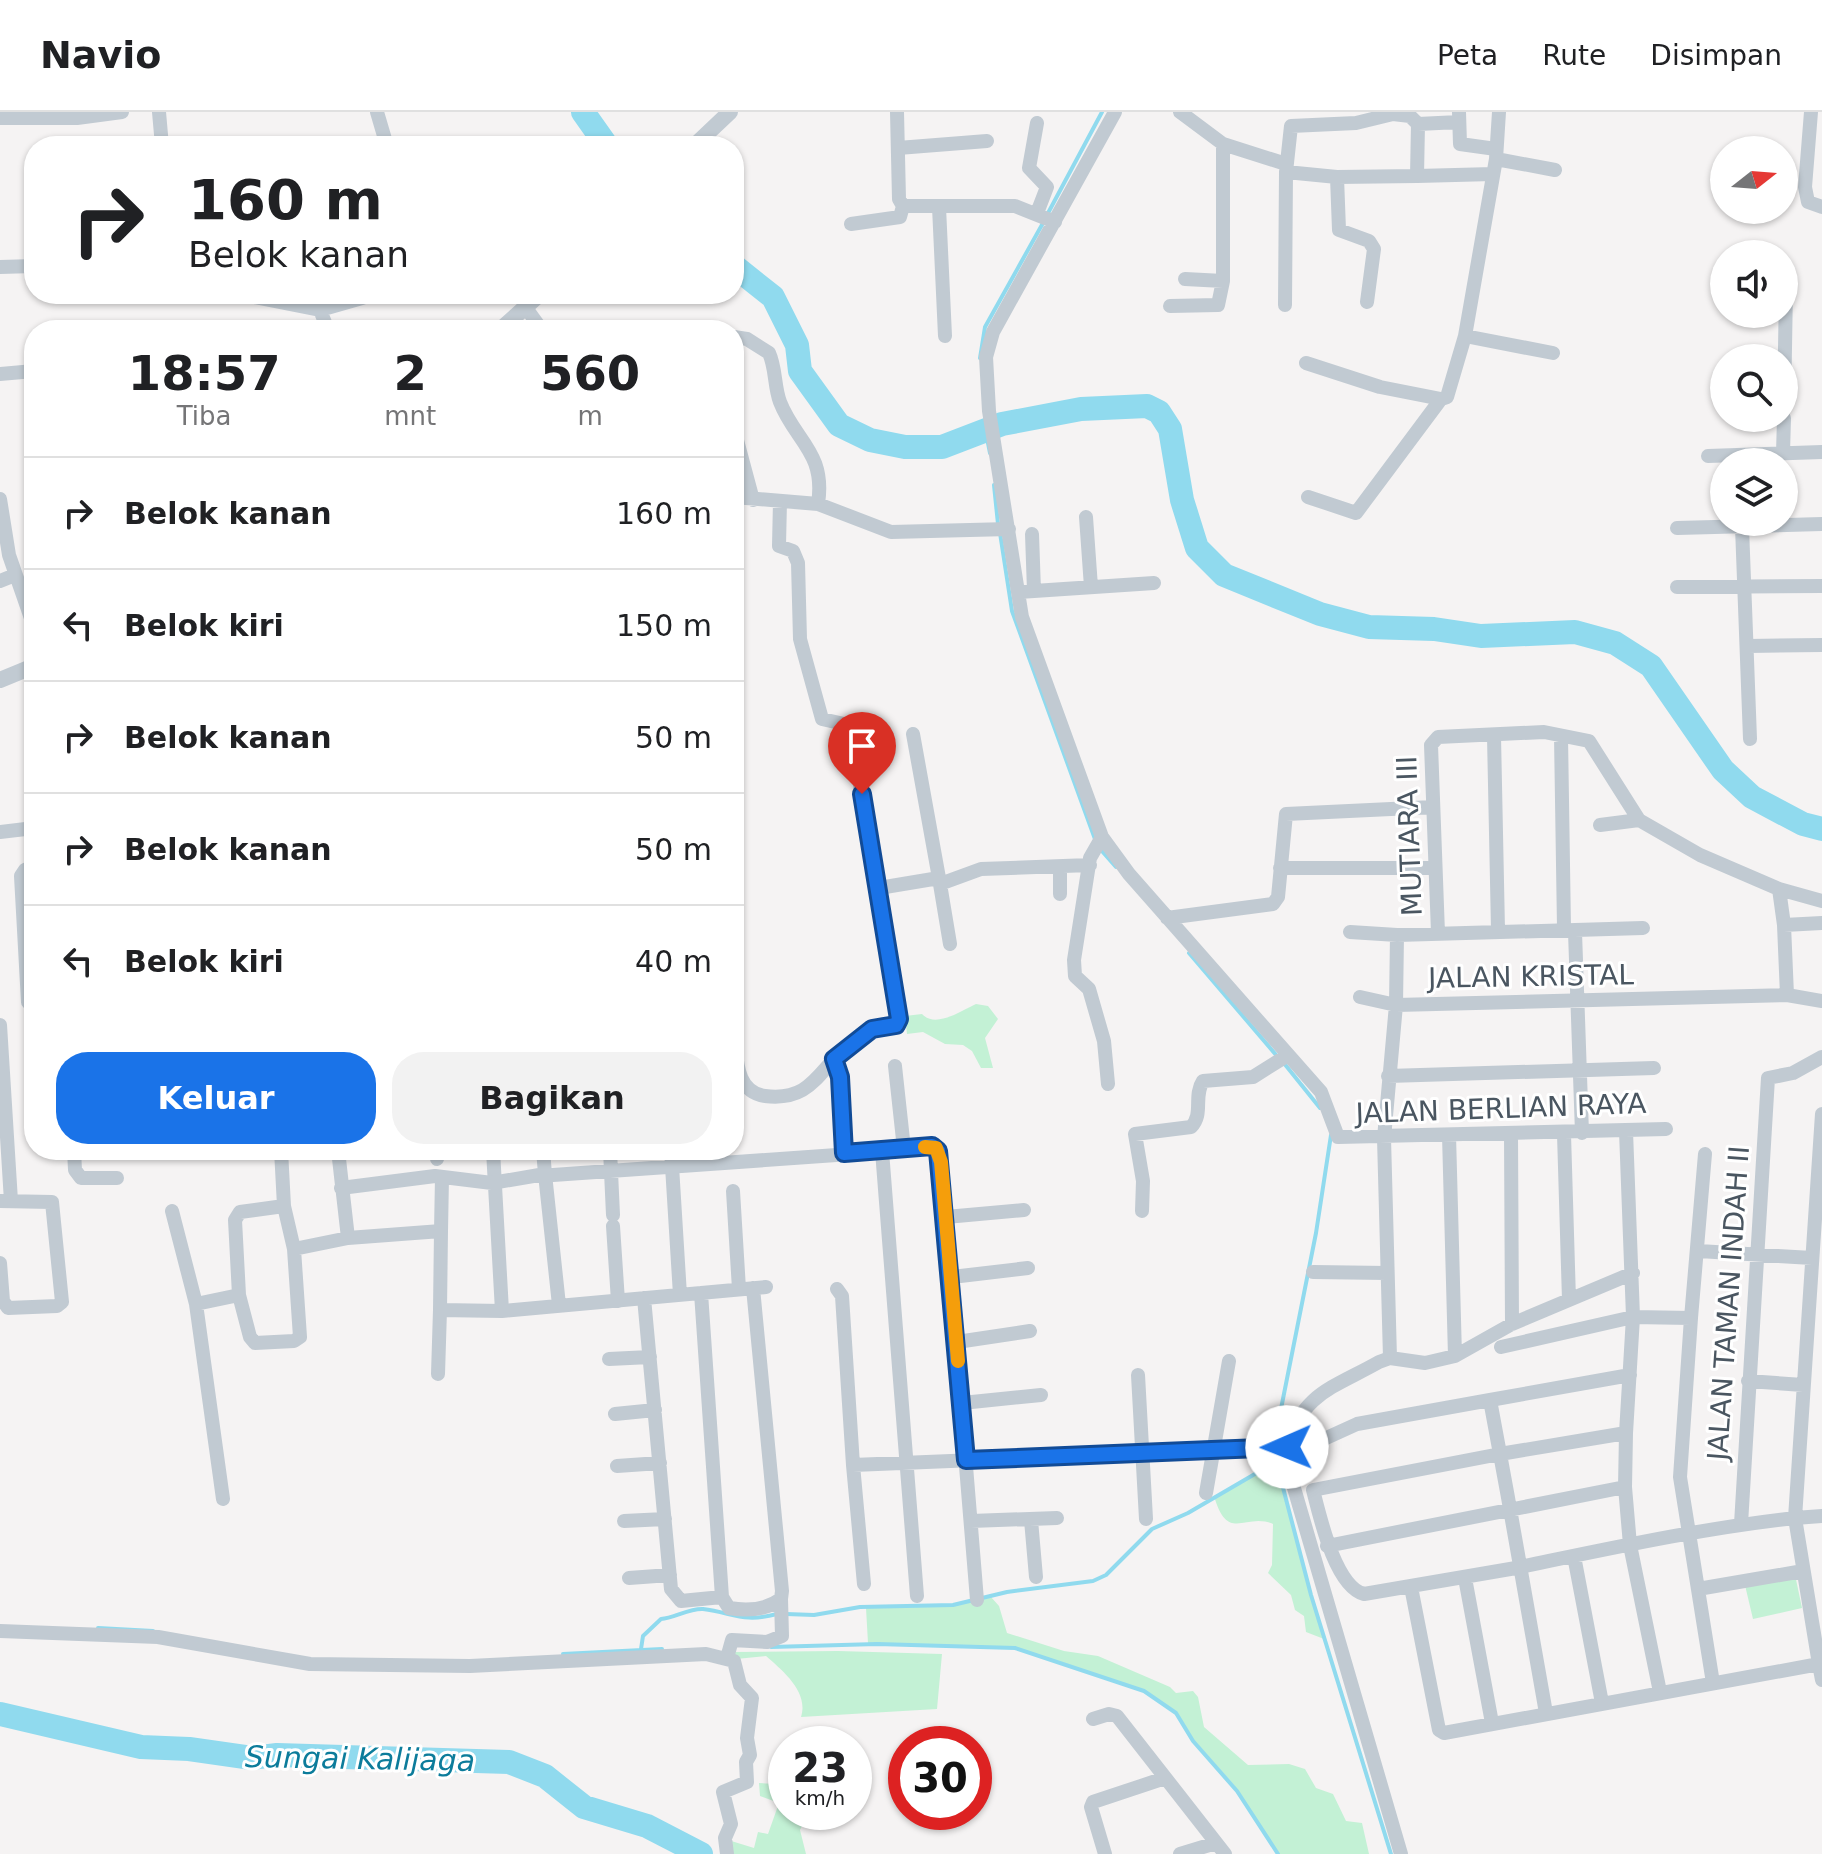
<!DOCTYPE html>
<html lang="id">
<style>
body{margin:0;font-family:"DejaVu Sans",sans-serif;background:#f2f2f2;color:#202124;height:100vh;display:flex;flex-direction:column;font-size:30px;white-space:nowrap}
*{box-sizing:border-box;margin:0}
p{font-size:26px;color:#757577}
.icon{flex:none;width:44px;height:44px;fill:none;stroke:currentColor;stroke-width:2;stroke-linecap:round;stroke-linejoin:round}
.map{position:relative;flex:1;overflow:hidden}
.details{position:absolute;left:24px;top:208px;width:720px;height:840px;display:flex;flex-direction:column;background:#fff;border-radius:32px;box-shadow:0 2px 6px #0004}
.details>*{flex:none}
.guide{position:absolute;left:24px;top:24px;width:720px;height:168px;border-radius:32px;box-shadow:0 2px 6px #0004;background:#fff;color:#202124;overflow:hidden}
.needle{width:52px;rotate:73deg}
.controls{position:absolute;left:1710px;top:24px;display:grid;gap:16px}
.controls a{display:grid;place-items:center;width:88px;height:88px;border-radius:50%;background:#fff;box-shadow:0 2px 6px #0004;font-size:40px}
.speed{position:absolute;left:768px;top:1614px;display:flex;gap:16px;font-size:40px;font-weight:700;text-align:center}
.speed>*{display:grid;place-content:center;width:104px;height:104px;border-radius:50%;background:#fff;box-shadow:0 2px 6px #0004;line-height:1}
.speed small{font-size:20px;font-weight:400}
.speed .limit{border:12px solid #d22;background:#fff;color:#111}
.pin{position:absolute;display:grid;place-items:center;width:68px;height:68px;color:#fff;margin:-82px -34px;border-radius:50% 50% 50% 0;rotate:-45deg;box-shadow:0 0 8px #0007}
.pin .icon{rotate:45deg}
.me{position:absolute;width:88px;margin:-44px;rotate:269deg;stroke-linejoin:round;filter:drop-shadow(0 0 6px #0008)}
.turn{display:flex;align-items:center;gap:28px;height:168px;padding:0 32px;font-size:36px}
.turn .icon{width:104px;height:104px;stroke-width:2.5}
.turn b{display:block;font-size:56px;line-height:68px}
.eta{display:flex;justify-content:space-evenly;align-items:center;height:136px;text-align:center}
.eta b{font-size:48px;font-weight:800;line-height:56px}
.action{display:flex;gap:16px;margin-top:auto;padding:16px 32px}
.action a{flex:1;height:92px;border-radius:32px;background:#1a73e8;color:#fff;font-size:32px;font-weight:800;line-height:92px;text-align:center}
.action a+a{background:#f2f2f2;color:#202124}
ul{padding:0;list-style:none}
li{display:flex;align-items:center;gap:24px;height:112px;padding:0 32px;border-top:2px solid #e0e0e0}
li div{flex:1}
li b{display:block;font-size:30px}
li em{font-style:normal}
header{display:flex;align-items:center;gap:48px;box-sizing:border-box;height:112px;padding:0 40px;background:#fff;border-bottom:2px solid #e0e0e0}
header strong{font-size:38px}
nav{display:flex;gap:44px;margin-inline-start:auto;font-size:28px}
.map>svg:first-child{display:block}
.green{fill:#c3f1d5}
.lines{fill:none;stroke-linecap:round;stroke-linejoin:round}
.stream{stroke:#90daee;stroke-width:4}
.river{stroke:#90daee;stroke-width:24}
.minor{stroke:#c1cad2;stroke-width:14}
.tertiary{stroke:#c1cad2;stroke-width:16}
.route-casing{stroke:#114b97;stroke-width:20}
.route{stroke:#1a73e8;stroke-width:14}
.slow{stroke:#f59e0b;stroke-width:14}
.labels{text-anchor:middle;stroke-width:6;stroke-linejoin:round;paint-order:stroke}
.street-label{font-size:28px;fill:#4a5661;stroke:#fff}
.water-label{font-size:30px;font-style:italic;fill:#0c7c9b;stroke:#fff}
</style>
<header>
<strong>Navio</strong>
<nav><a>Peta</a><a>Rute</a><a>Disimpan</a></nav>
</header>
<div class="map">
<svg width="1822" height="1742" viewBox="0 0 1822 1742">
<rect width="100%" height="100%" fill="#f5f3f3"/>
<!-- green -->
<path class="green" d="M976 892 988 894 998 907 985 926 993 956H981L972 939 963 933 945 932 923 920 907 922 905 904 922 902C936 917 962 898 976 892Z
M1274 1347 1324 1527 1306 1520 1304 1504 1295 1498 1291 1483 1268 1461 1272 1453 1273 1412C1245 1400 1228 1432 1214 1384L1261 1360Z
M1794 1458 1802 1496 1753 1507 1744 1469Z
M991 1485 999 1494 1007 1521 1064 1539 1098 1544 1170 1575 1176 1581 1193 1579 1198 1585 1204 1615 1248 1653 1289 1652 1305 1657 1316 1676 1333 1682 1346 1709 1362 1711 1369 1742H1279L1234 1673 1194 1628 1177 1600 1145 1579 1015 1535 868 1531 866 1496 954 1494Z
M838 1539 942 1542 937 1597 801 1605C809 1580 783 1559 766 1544L736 1547 733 1540Z
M786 1654V1700H809L800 1718 806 1742H733L728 1728 754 1736 758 1720 768 1722 779 1691 760 1684 759 1671 775 1672V1657Z"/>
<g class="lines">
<!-- stream -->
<path class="stream" d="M1047 103 1102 0
M980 246 985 215 1043 111
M984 311 990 341
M994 373 998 412
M1000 421 1012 499 1095 727
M1101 738 1116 755
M1189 841 1277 944
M1283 950 1320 996
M1274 1332 1316 1121 1331 1023
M1275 1345 1311 1483 1391 1742
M786 1502 814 1503 860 1495 953 1493 1007 1480 1093 1469 1106 1463 1152 1417 1188 1401 1260 1359 1275 1345 1274 1341
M98 1516 153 1519
M771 1535 877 1532 1015 1536 1144 1579 1176 1601 1193 1629 1237 1679 1278 1742
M641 1537 643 1524 661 1507C674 1506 690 1496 703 1497 734 1501 743 1511 777 1502
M563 1542 662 1537"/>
<!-- river -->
<path class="river" d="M583 0 607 34
M734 154 773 185 797 233 800 259 839 313 870 328 905 335H942L1002 312 1081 297 1147 294 1159 300 1170 317 1182 388 1197 436 1224 463 1320 502 1369 515 1434 517 1481 524 1575 520 1615 531 1651 554 1723 658 1752 685 1803 712 1822 717
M0 1602 141 1635 189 1637 252 1646 277 1643 509 1650 545 1664 584 1695 647 1714 701 1742"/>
<!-- minor -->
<path class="minor" d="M159 0 162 34
M377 0 387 34
M897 0 899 87 903 94H1015L1055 110
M1115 0 993 220 986 245 989 299 1022 505 1102 725 1129 762 1321 980 1338 1025 1666 1017
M1180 0 1223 32 1286 52
M1459 0 1460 32 1496 37
M1811 0 1805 75 1808 90 1822 95
M0 6H77L122 0
M898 36 987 29
M1496 47 1555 58
M1286 60 1337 65 1417 64 1418 12 1459 10
M1417 64 1493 62
M1337 65 1339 118 1369 129 1374 137 1367 190
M939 95 945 224
M1037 101 1047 75 1029 56 1037 11
M851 112 900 105 903 94
M0 155 34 154
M1185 167 1223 169
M239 182 320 198 328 218
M1285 193 1286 60 1291 14 1356 11 1393 2 1410 4 1418 12
M1170 194 1218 193 1223 169V32
M526 196 542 218
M320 198 362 186
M1465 224 1553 241
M734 225 747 227 769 241C776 256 774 274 780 290 795 329 826 340 818 392
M1306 251 1380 275 1441 287 1447 285 1465 224 1496 47 1499 0
M0 262 34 259
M1784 295 1786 177
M734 317 753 388
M1783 341 1784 306
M1708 344 1822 340
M734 385 818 392 891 420 1009 417
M1308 385 1356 401 1441 287
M0 387 9 443 34 515
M780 389 779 434 793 439 798 451 800 527 822 607 844 612 850 619 879 776
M1086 405 1091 475
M1742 415 1750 627
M1677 416 1822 412
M1032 422 1034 479
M0 469 15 463
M1677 475 1822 474
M1019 480 1154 471
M1748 534 1822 533
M1494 624 1498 818
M1561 624 1564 816
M1600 713 1639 708
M0 720 34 716
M1102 725 1090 746 1074 848 1075 864 1089 877 1104 929 1108 972
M34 754 25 758 21 764 28 890 34 897
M1060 756V782
M1280 756H1435
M939 766 950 832
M940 772 981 757 1090 753
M1779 777 1784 813 1787 883
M1167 806 1273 792 1278 785 1286 702 1433 695
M1784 813 1822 811
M1350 820 1397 823 1643 816
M1575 820 1582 1021
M1438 821 1431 633 1438 625 1544 620 1589 629 1639 708 1700 743 1779 777 1822 789
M1360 885 1396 893 1787 883 1822 889
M0 913 11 1089
M734 925C737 948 736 980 765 984 814 990 818 956 853 929 868 917 882 918 898 911L879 776 939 766 913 622
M834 947 840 965 844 1041
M895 954 904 1037
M1388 964 1654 956
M1564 1022 1569 1188
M1449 1023 1455 1244
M1511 1023 1512 1212
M74 1038 75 1058 81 1066H117
M281 1038 284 1094
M338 1038 348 1126
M436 1038 437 1047
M493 1038 502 1199
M543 1038 545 1062 553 1063 936 1036 941 1050 977 1488
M610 1038 613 1103
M671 1038 680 1183
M882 1039 917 1484
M341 1076 435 1064 492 1071 545 1062 559 1193
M733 1079 739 1177
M0 1089 52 1090 62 1190 57 1194 8 1196 3 1189 0 1151
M172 1099 196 1192
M1142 1099 1143 1069 1135 1022 1191 1015C1204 1002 1193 984 1203 969L1253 965 1288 943
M946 1105 1024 1098
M613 1114 618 1189
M441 1119 442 1065
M1699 1139 1812 1146
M1313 1160 1387 1161
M952 1165 1028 1156
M837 1177 842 1184 853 1353 1287 1335 1313 1332 1357 1312 1490 1288 1500 1342 1626 1321 1633 1205 1626 1019
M701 1181 722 1485 729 1496C746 1499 766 1498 781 1487L782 1479 753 1176
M239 1183 250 1225 255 1231 294 1229 300 1225 294 1137
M644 1186 671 1477 681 1489 722 1485
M1691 1206 1705 1042
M957 1230 1030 1219
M1501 1235 1633 1205 1691 1206 1680 1365 1713 1571
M1390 1246 1384 1026 1396 893 1397 823
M609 1247 650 1245
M438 1262 440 1198
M1138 1263 1146 1407
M1748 1269 1803 1273
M1490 1288 1630 1263
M962 1291 1041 1283
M615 1302 655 1298
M1282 1335 1401 1742
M1287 1335C1302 1281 1333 1276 1379 1250L1390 1246 1425 1251 1455 1244 1512 1212 1633 1161
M853 1353 864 1472
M617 1354 660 1351
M1625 1375 1626 1321
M1206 1381 1229 1249
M223 1387 196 1192 239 1183 235 1108 240 1100 284 1094 294 1137 348 1126 441 1119 440 1198 502 1199 766 1175
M1031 1408 1036 1465
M624 1409 665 1407
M971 1409 1057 1406
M1741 1412 1768 966 1793 961 1822 945
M1327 1434 1625 1375 1630 1433 1660 1580
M1574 1444 1602 1591
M629 1466 670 1463
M1465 1466 1492 1611
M1411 1475 1439 1618 1444 1621 1819 1552 1795 1406 1822 1404
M1698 1477 1803 1459
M0 1519 158 1525 310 1552 470 1554 706 1542 734 1549 740 1573 752 1586 747 1626 750 1643 746 1650 747 1670 723 1680 731 1712 725 1726 727 1742
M727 1546 732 1528 767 1530 782 1524 781 1487
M1819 1552 1822 1568
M1546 1601C1531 1514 1516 1428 1500 1342L1313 1378C1320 1405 1335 1474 1364 1482L1516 1456 1520 1455C1612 1436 1703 1416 1795 1406L1822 1002
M1093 1607 1109 1602 1117 1604 1225 1742
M1105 1742 1091 1695 1093 1690 1165 1666
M1180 1742 1216 1731"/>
<!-- tertiary -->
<path class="tertiary" d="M694 34 730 0
M500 218 540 182
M0 568 34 554"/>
</g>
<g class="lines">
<defs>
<path id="route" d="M862 682 899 907 896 913 872 917 834 947 840 965 844 1041 932 1034 938 1039 966 1348 1287 1335"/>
</defs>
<!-- route casing -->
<use href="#route" class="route-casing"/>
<!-- route -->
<use href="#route" class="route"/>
<!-- slow -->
<path class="slow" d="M925 1035 936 1036 941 1050 958 1249"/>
</g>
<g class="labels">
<!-- street labels -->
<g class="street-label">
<text transform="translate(1409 724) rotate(-92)" y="10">MUTIARA III</text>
<text transform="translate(1531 864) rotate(-1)" y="10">JALAN KRISTAL</text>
<text transform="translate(1501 996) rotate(-2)" y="10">JALAN BERLIAN RAYA</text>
<text transform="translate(1728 1191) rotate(-86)" y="10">JALAN TAMAN INDAH II</text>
</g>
<!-- water labels -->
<g class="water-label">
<text transform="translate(360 1647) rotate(1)" y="10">Sungai Kalijaga</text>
</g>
</g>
</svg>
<div class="controls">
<a><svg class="needle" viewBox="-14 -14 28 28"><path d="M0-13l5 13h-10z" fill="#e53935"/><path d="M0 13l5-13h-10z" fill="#757577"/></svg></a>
<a><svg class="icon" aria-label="sound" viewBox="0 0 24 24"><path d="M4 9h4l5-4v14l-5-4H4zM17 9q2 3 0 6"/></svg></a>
<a><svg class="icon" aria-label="search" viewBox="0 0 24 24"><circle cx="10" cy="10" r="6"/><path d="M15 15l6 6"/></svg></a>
<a><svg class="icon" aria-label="layers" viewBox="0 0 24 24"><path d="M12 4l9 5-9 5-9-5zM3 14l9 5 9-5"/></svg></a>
</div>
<div class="speed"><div>23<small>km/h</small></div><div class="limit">30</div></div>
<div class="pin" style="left:862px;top:682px;background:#d93025"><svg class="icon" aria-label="arrive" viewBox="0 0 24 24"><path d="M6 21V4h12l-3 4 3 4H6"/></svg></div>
<svg class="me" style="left:1287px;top:1335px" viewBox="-20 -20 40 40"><circle r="19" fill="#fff"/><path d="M0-13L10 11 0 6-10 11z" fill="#1a73e8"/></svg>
<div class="guide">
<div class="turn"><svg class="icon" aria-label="right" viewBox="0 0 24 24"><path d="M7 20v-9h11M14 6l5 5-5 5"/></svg><div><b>160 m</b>Belok kanan</div></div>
</div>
<section class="details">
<div class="eta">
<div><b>18:57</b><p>Tiba</p></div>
<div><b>2</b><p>mnt</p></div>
<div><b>560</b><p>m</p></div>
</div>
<ul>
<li><svg class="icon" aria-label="right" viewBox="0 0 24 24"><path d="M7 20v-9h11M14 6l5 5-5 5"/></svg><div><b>Belok kanan</b></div><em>160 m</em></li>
<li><svg class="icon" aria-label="left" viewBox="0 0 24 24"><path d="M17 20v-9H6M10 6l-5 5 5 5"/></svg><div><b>Belok kiri</b></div><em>150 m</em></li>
<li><svg class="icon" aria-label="right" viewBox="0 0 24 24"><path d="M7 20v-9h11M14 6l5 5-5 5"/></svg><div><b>Belok kanan</b></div><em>50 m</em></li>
<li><svg class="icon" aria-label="right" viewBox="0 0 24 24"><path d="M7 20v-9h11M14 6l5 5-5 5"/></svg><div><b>Belok kanan</b></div><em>50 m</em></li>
<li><svg class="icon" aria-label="left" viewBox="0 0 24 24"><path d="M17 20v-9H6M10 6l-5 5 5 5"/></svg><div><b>Belok kiri</b></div><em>40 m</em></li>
</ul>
<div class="action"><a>Keluar</a><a>Bagikan</a></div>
</section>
</div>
